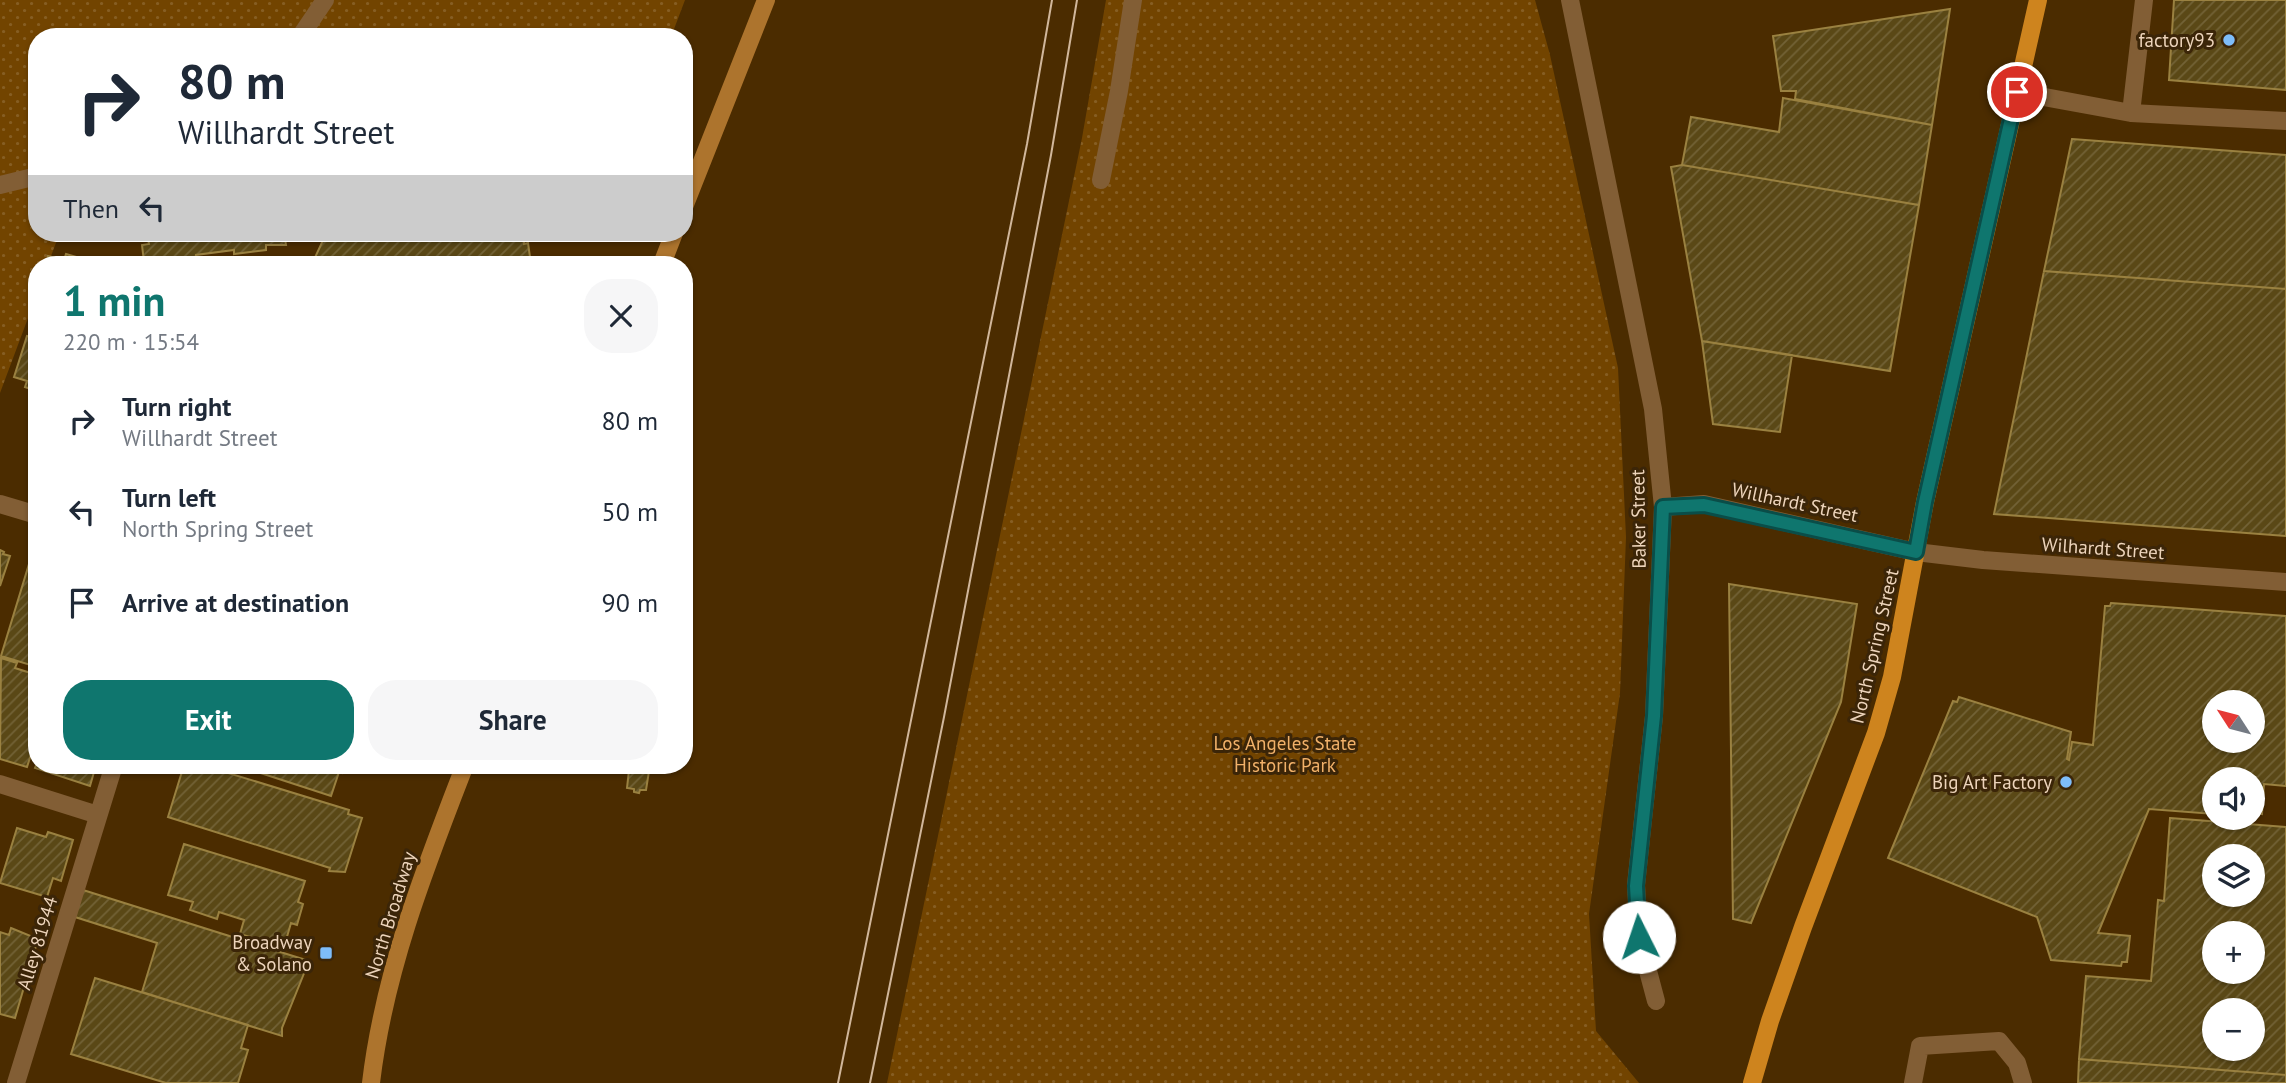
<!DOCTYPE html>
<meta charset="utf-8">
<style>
body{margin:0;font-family:"PT Sans",sans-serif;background:#f6f6f7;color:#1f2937;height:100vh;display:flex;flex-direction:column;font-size:26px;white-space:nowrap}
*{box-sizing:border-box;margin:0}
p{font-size:23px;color:#747a83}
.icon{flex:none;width:38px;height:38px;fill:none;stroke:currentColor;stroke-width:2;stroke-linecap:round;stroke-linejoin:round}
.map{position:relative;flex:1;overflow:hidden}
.sheet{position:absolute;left:28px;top:256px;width:665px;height:518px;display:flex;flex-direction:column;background:#fff;border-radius:28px;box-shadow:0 2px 5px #0004}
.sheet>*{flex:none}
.banner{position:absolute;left:28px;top:28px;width:665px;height:214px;border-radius:28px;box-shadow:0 2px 5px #0004;background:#fff;color:#1f2937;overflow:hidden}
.needle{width:46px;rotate:306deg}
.buttons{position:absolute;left:2202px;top:690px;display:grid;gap:14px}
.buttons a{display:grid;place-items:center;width:63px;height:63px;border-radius:50%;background:#fff;box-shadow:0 2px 5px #0004;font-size:35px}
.pin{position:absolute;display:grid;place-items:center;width:60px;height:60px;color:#fff;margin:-30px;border:4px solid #fff;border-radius:50%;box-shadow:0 2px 7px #0007}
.me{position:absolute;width:77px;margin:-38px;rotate:356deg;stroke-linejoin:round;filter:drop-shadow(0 0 5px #0008)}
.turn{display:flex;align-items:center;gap:24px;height:147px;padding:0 35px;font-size:32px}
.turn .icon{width:91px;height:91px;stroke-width:2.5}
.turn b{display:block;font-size:49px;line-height:60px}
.then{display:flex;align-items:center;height:66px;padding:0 35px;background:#0003;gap:14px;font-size:26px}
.round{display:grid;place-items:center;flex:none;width:74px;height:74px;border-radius:28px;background:#f6f6f7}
.overview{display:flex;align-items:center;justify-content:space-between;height:119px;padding:0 35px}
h1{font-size:42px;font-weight:800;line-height:52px;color:#0f766e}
.button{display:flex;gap:14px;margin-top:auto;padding:14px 35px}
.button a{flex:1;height:80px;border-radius:28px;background:#0f766e;color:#fff;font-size:28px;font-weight:800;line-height:80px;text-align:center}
.button a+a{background:#f6f6f7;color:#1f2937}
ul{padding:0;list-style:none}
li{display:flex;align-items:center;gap:21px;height:91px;padding:0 35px}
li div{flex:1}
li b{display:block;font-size:26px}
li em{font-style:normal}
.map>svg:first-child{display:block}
.park{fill:url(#park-dots)}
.building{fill:url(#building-hatch);stroke:#9a8140;stroke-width:2;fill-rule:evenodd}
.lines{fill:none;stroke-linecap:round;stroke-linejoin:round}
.lane{stroke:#825e35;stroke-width:18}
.street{stroke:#825e35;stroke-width:18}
.secondary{stroke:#ad742d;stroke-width:18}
.primary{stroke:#ce841e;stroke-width:18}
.tram{stroke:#d1b79b;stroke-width:2}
.route-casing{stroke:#0a4d48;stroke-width:18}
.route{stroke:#0f766e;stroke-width:12}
.poi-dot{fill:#7ebdf9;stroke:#3b2508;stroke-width:2.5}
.labels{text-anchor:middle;stroke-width:6;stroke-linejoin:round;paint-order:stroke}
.poi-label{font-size:19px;fill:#edd4bb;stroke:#3b2508;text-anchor:end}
.street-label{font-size:19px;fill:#edd4bb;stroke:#3b2508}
.park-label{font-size:19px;fill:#f2b169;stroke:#3b2508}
</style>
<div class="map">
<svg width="2286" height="1083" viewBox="0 0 2286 1083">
<defs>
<pattern id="park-dots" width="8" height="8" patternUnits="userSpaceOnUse" patternTransform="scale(1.75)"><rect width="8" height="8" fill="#724400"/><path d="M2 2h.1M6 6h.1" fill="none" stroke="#865e23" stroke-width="1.8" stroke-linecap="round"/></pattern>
<pattern id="building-hatch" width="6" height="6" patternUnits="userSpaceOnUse" patternTransform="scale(1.75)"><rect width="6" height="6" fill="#5a4816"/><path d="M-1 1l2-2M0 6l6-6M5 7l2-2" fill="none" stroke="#726236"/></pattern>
</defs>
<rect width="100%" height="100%" fill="#4b2c00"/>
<!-- park -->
<path class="park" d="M0 0H685L671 37H37V233H107L57 240 48 264H37V294L0 393Z
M1106 0H1535L1550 55 1618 368 1626 537 1620 693 1589 914 1596 1031 1639 1083H887L1082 138Z"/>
<!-- building -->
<path class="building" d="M2174 0H2286V90L2169 80Z
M1950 9 1932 125 1795 99 1796 91H1781L1773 36Z
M1783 98 1932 125 1919 205 1682 165 1691 117 1779 132Z
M2072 139 2286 155V289L2044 271Z
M1682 165 1919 205 1890 371 1702 341 1671 167Z
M147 233H284L286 245H266V250L234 254V250L196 255V259L165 263 164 259 144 262 142 245 149 244Z
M318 233H523L524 244 528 243 531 264H312L325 236Z
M66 254 101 264H46L48 256 64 260Z
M2044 271 2286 289V536L1994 514Z
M27 336 37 338V391L25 387 27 381 14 377Z
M1702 341 1792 355 1780 432 1713 424Z
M0 550 4 552 3 554 10 556 0 586Z
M29 564 37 566V667L1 656Z
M1729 584 1857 604 1841 702 1751 923 1733 919Z
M2111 603 2286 616V786L2264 784 2262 814 2256 813V817H2252V779H2214V814L2149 809 2098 933 2130 936 2127 962H2122L2121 966 2051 960 2037 917 1888 858 1953 701 1957 702 1959 697 2071 732 2067 759 2069 760 2072 742 2093 745 2105 606H2110ZM2214 702H2252V740H2214Z
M1 658 17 663 15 668 37 675V707L32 721 37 723V736L27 767 0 759Z
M37 763V765H96L90 786 35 768Z
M184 765H202L349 810 348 814 362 818 345 872 329 871 330 868 168 817Z
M236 765H345L342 773 339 772 331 796Z
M622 765H650L646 790H640L639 793 634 792V789L627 788 629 770 622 769Z
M2170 818 2286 827V1075L2079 1059 2086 976 2151 981 2158 900 2164 901ZM2214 856H2252V894H2214ZM2214 933H2252V971H2214ZM2214 1010H2252V1048H2214Z
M17 828 46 837 48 832 73 840 61 881 53 878 47 897 0 883Z
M184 844 305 881 298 902 303 904 297 925 291 923 284 947 240 934 244 920 219 912 217 919 190 910 193 902 168 895Z
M83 890 309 961 282 1028V1036L142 992 157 943 75 917Z
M11 928 38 939 15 1018 0 1014V932L9 935Z
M95 978 248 1025 241 1048 248 1050 238 1083H166L71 1054Z
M2079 1059 2286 1075V1083H2078Z"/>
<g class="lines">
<!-- lane -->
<path class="lane" d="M2017 92 2131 113 2286 121
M2131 113 2144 0
M1101 180 1119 91 1133 0
M0 784 98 815
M16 1083 114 765
M1913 1083 1920 1046 1999 1041 2017 1063 2023 1083"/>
<!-- street -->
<path class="street" d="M1570 0 1653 409 1663 507 1654 716 1636 885 1639 937 1656 1001
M300 37 325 0
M0 185 37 176
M0 504 37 515
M1663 507 1704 504 1916 552 1983 560 2286 582"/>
<!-- secondary -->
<path class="secondary" d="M684 207 766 0
M662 264 674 233
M371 1083C384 972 425 868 465 765"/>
<!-- primary -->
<path class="primary" d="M1752 1083 1770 1021 1803 927 1876 733 1892 677 1925 502 2038 0"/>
<!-- tram -->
<path class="tram" d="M838 1083 1027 144 1052 0
M870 1083 944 717 1051 155 1077 0"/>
</g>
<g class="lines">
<defs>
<path id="route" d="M1639 937 1636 886 1654 716 1663 507 1704 505 1916 552 1925 502 2017 92"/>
</defs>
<!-- route casing -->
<use href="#route" class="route-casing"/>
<!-- route -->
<use href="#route" class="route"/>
</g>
<!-- markers -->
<g class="poi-dot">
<circle cx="2229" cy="40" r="7"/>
<circle cx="2066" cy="782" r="7"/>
<rect x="319" y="946" width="14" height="14" rx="3.5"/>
</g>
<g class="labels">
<!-- poi labels -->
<g class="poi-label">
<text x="2215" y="47">factory93</text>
<text x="2052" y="789">Big Art Factory</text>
<text x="312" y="949">Broadway<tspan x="312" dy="22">&amp; Solano</tspan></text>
</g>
<!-- street labels -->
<g class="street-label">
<text transform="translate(1795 502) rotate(12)" y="7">Willhardt Street</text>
<text transform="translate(1638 519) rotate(-91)" y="7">Baker Street</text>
<text transform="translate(2103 548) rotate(4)" y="7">Wilhardt Street</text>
<text transform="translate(1874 646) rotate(-77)" y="7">North Spring Street</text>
<text transform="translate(390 915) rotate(-73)" y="7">North Broadway</text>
<text transform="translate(37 943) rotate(-73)" y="7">Alley 81944</text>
</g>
<!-- park labels -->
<g class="park-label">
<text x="1285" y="750">Los Angeles State<tspan x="1285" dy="22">Historic Park</tspan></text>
</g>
</g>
</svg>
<div class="buttons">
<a><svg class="needle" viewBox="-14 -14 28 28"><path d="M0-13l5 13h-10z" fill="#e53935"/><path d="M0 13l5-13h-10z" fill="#747a83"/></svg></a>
<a><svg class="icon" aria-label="sound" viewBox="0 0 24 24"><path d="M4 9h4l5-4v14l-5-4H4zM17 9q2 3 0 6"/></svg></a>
<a><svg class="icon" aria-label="layers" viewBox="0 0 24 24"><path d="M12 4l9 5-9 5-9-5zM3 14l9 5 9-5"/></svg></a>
<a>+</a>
<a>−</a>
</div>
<div class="pin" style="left:2017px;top:92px;background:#d93025"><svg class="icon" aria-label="arrive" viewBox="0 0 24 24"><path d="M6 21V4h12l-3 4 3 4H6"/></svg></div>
<svg class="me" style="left:1639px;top:937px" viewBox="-20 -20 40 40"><circle r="19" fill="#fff"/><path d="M0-13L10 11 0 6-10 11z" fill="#0f766e"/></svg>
<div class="banner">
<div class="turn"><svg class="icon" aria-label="right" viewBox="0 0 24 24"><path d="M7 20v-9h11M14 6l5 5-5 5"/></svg><div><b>80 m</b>Willhardt Street</div></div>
<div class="then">Then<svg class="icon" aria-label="left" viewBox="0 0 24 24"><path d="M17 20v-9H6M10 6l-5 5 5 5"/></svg></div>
</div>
<section class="sheet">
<div class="overview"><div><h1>1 min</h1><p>220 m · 15:54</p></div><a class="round"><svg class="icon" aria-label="close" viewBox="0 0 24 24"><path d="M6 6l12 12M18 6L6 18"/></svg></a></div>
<ul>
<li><svg class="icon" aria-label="right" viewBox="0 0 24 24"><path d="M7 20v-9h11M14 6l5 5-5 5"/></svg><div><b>Turn right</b><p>Willhardt Street</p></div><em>80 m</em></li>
<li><svg class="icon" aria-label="left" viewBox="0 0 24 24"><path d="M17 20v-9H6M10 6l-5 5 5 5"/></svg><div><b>Turn left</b><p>North Spring Street</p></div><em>50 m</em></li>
<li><svg class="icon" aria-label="arrive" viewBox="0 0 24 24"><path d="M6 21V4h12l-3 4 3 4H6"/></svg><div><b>Arrive at destination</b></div><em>90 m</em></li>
</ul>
<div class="button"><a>Exit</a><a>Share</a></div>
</section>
</div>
